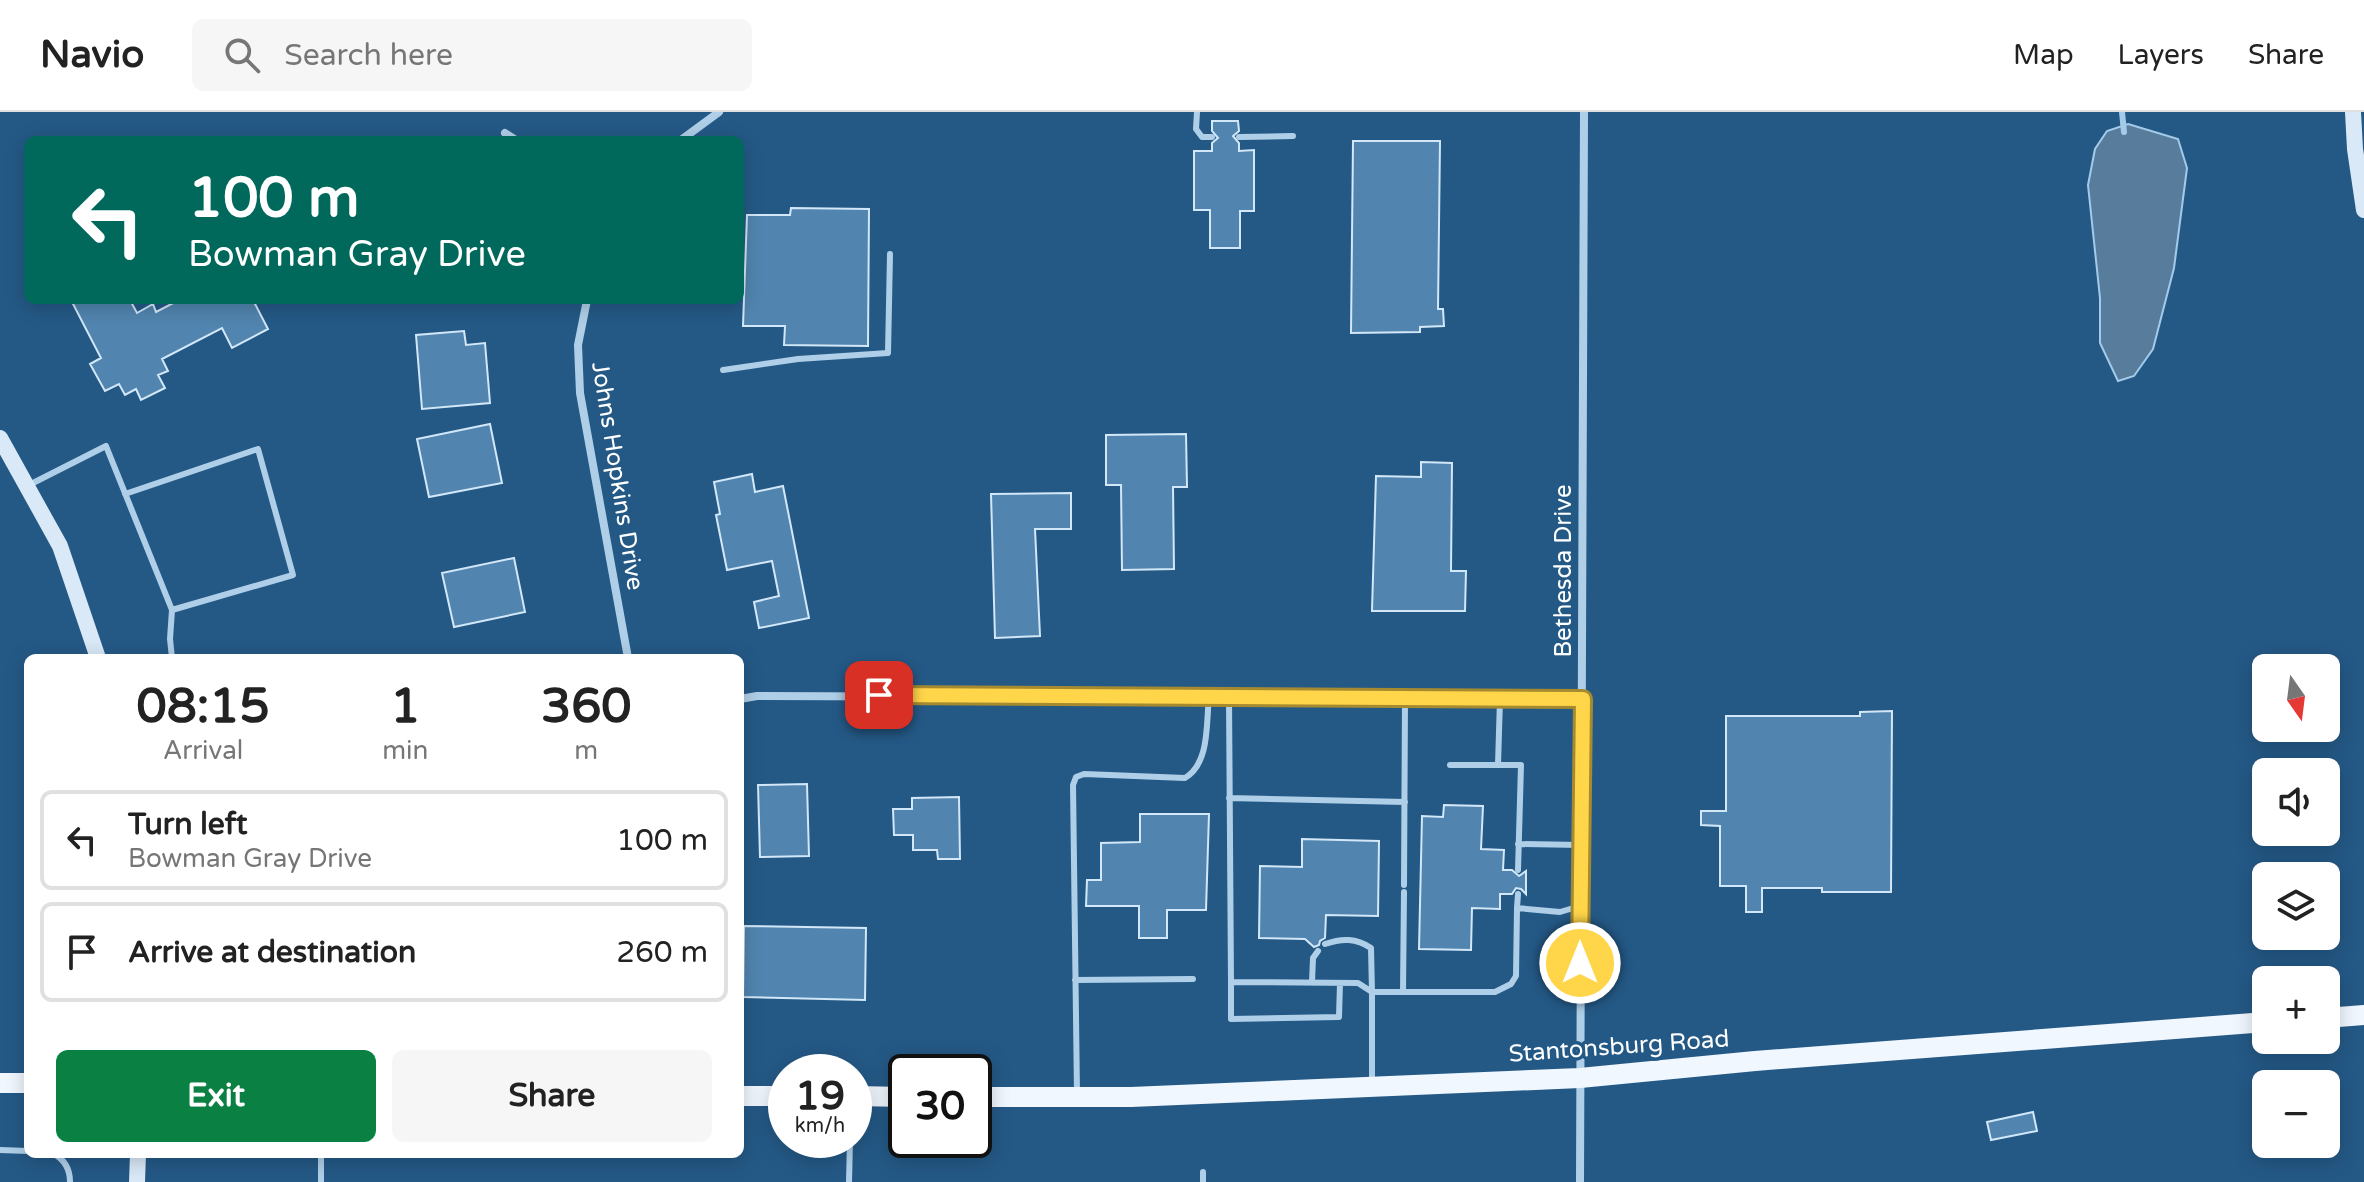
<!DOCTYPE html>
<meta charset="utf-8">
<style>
body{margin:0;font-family:"Varela Round",sans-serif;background:#f6f6f6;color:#222;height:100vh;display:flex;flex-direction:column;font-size:30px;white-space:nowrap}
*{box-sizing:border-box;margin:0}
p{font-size:26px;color:#767676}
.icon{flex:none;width:44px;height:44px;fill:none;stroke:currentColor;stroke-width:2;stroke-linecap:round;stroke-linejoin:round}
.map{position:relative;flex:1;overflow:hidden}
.panel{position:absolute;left:24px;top:542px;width:720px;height:504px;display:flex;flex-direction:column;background:#fff;border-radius:12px;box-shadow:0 4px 20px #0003}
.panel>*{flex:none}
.top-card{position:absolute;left:24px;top:24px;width:720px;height:168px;border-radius:12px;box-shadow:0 4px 20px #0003;background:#00695c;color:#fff;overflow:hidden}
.needle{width:52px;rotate:166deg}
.buttons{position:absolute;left:2252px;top:542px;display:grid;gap:16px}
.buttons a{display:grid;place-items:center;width:88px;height:88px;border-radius:12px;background:#fff;box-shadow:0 4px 20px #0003;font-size:40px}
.speed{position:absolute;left:768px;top:942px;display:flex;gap:16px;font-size:40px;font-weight:700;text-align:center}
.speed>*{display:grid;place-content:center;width:104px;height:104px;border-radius:50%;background:#fff;box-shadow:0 4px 20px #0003;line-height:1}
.speed small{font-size:20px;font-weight:400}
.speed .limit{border:4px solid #111;border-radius:12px;background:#fff;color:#111}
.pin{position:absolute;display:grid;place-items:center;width:68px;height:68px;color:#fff;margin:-34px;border-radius:16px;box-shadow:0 4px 12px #0006}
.me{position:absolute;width:88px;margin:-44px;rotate:0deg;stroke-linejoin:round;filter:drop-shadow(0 0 6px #0008)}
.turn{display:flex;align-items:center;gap:28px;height:168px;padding:0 32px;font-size:36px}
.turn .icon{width:104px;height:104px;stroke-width:2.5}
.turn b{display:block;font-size:56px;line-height:68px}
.eta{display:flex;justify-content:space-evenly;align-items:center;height:136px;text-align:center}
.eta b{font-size:48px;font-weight:800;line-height:56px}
.primary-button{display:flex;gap:16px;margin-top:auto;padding:16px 32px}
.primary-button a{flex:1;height:92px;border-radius:12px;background:#0b8043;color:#fff;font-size:32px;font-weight:800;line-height:92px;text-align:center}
.primary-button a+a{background:#f6f6f6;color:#222}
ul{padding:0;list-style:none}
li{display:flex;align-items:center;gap:24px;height:100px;margin:0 16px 12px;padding:0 16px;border:4px solid #e0e0e0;border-radius:12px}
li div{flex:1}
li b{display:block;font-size:30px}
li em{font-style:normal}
header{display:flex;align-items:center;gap:48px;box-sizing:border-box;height:112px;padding:0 40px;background:#fff;border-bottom:2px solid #e0e0e0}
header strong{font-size:38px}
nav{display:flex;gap:44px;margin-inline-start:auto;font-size:28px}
.search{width:560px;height:72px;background:#f6f6f6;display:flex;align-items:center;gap:20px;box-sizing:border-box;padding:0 28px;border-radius:12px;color:#767676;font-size:30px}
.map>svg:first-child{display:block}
.water{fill:#587d9c;stroke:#a3cbe9;stroke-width:2}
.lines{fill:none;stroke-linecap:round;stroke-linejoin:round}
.stream{stroke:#a3cbe9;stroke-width:6}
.building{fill:#5185af;stroke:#d2e7f7;stroke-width:2}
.service{stroke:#afcfe8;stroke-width:6}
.minor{stroke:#afcfe8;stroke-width:8}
.secondary{stroke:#d9e9f7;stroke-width:16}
.primary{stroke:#f1f7fe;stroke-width:20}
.route-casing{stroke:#a68a30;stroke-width:20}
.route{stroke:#ffd54a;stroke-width:14}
.labels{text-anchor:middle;stroke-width:7;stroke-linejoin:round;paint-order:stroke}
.street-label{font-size:24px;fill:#fff;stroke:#245986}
</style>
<header>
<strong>Navio</strong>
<div class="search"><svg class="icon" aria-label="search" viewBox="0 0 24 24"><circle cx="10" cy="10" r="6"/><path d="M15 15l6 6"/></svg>Search here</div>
<nav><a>Map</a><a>Layers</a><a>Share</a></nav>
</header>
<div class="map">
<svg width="2364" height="1070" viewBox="0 0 2364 1070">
<rect width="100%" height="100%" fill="#245986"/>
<!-- water -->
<path class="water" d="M2128 12 2178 27 2187 56 2174 156 2153 237 2134 264 2118 269 2100 231V186L2088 73 2095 37 2107 19Z"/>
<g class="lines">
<!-- stream -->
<path class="stream" d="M2122 0 2124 20"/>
</g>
<!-- building -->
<path class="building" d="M1212 9H1238L1239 19 1233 24 1239 31V39L1254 38V99H1240V136H1210V98H1194V39H1212V31L1218 26 1212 19Z
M1353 29H1440L1438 197H1443L1444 214 1420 215V220L1351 221Z
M791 96 869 97 868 234 784 233 785 214H743L747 103H790Z
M71 188H130L137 201 153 192 156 200 179 188H253L268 217 232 236 222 216 162 247 168 259 158 263 165 276 141 288 136 277 125 283 119 272 105 279 90 252 101 246Z
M464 219 466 233 485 231 490 291 422 297 416 223Z
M490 312 502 371 429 385 417 327Z
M1186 322 1187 375H1173L1174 457 1122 458 1121 373H1106V323Z
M1421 350 1452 351 1451 459H1466L1465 499H1372L1376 364 1421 365Z
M752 362 755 380 783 374 809 506 759 516 754 490 779 484 772 449 727 458 716 403 720 402 714 370Z
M1071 381V417H1035L1040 524 995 526 991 382Z
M514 446 525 500 454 515 442 461Z
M1892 599 1891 780H1822V776H1762V800H1746V774H1720V714L1701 713V699H1726V604H1860V600Z
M807 672 809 744 760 745 758 673Z
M959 685 960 747H938L937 738H913V723H894L893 697H912V686Z
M1444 693 1483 694 1481 737 1504 738 1503 758H1512L1519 764 1526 759V782L1521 777 1516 776 1512 782H1500V797L1472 796 1471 838 1419 837 1422 704 1443 705Z
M1140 702H1209L1206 798H1167V826H1139V794H1086L1087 768H1101V731L1140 730Z
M1302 727 1379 729 1378 804 1326 803 1325 826 1320 829 1319 833 1314 835 1305 827 1259 826 1260 754 1302 755Z
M744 814 866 816 865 888 743 885Z
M2033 1000 2037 1019 1991 1028 1987 1010Z"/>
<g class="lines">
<!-- service -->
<path class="service" d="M1197 0 1196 17 1202 25H1212
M1239 25 1293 24
M723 258 798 247 888 241 890 142
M29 373 106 334 172 498 293 463 258 337 125 382
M172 546 170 527 172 498
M1229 585 1231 870
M1450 653H1521L1518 758
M1498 653 1500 587
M1229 686 1405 690
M1518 732 1581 733
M1404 773 1405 586
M1517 796 1518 782
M1325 832C1342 826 1356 826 1371 836L1372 880 1358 871 1231 870V907L1339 905 1340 871
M1075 868 1193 867
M1312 870 1313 846 1318 839
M1403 880 1404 780
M1372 970V880H1495L1511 872 1516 864 1517 796 1560 800 1580 794
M1077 982 1073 673 1076 665 1084 662 1185 666C1210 651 1206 612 1209 585
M0 1038 28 1039
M54 1042C65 1048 70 1057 70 1070
M321 1042V1070
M1203 1060V1070
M849 1070 850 1028"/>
<!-- minor -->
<path class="minor" d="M505 21 516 28
M681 28 719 0
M587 188 578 233 580 281 628 546
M740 587 757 584 1583 587
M1580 1070 1584 0"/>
<!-- secondary -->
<path class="secondary" d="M2353 0 2355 37 2364 98
M0 326 60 434 98 546
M137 1070 138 1042"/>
<!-- primary -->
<path class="primary" d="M2326 906 2364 903
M0 971H28
M740 984H786
M854 984 906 985
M974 985H1131L1580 966 1755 949 2266 910"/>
</g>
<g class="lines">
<defs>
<path id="route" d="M879 583 1583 587 1580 851"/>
</defs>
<!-- route casing -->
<use href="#route" class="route-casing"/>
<!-- route -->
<use href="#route" class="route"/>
</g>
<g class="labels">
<!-- street labels -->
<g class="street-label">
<text transform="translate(618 364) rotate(81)" y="8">Johns Hopkins Drive</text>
<text transform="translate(1563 459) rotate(-90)" y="8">Bethesda Drive</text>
<text transform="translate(1619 934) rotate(-4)" y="8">Stantonsburg Road</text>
</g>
</g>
</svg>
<div class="buttons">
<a><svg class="needle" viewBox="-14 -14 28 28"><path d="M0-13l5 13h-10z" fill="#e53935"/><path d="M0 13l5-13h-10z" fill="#767676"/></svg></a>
<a><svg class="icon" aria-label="sound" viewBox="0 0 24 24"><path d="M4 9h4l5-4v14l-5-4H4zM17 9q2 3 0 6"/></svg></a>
<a><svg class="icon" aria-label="layers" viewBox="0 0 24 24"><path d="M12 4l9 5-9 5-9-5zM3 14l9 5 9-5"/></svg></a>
<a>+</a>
<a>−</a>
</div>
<div class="speed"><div>19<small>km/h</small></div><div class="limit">30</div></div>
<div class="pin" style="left:879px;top:583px;background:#d93025"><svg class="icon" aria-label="arrive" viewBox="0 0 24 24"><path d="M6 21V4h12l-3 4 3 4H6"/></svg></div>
<svg class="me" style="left:1580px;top:851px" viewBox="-20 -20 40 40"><circle r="17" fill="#ffd54a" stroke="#fff" stroke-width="3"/><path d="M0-11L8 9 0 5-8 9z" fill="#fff"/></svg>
<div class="top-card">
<div class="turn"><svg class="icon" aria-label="left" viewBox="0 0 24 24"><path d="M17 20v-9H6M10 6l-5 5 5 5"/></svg><div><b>100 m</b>Bowman Gray Drive</div></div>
</div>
<section class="panel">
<div class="eta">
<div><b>08:15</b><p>Arrival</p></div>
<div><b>1</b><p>min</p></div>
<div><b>360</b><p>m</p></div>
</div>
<ul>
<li><svg class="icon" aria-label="left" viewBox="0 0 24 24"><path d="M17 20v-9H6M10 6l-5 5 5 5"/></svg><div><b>Turn left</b><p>Bowman Gray Drive</p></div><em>100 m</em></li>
<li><svg class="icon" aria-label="arrive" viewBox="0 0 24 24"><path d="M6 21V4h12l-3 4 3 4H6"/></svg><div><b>Arrive at destination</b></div><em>260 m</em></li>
</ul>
<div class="primary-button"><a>Exit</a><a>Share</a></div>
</section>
</div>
